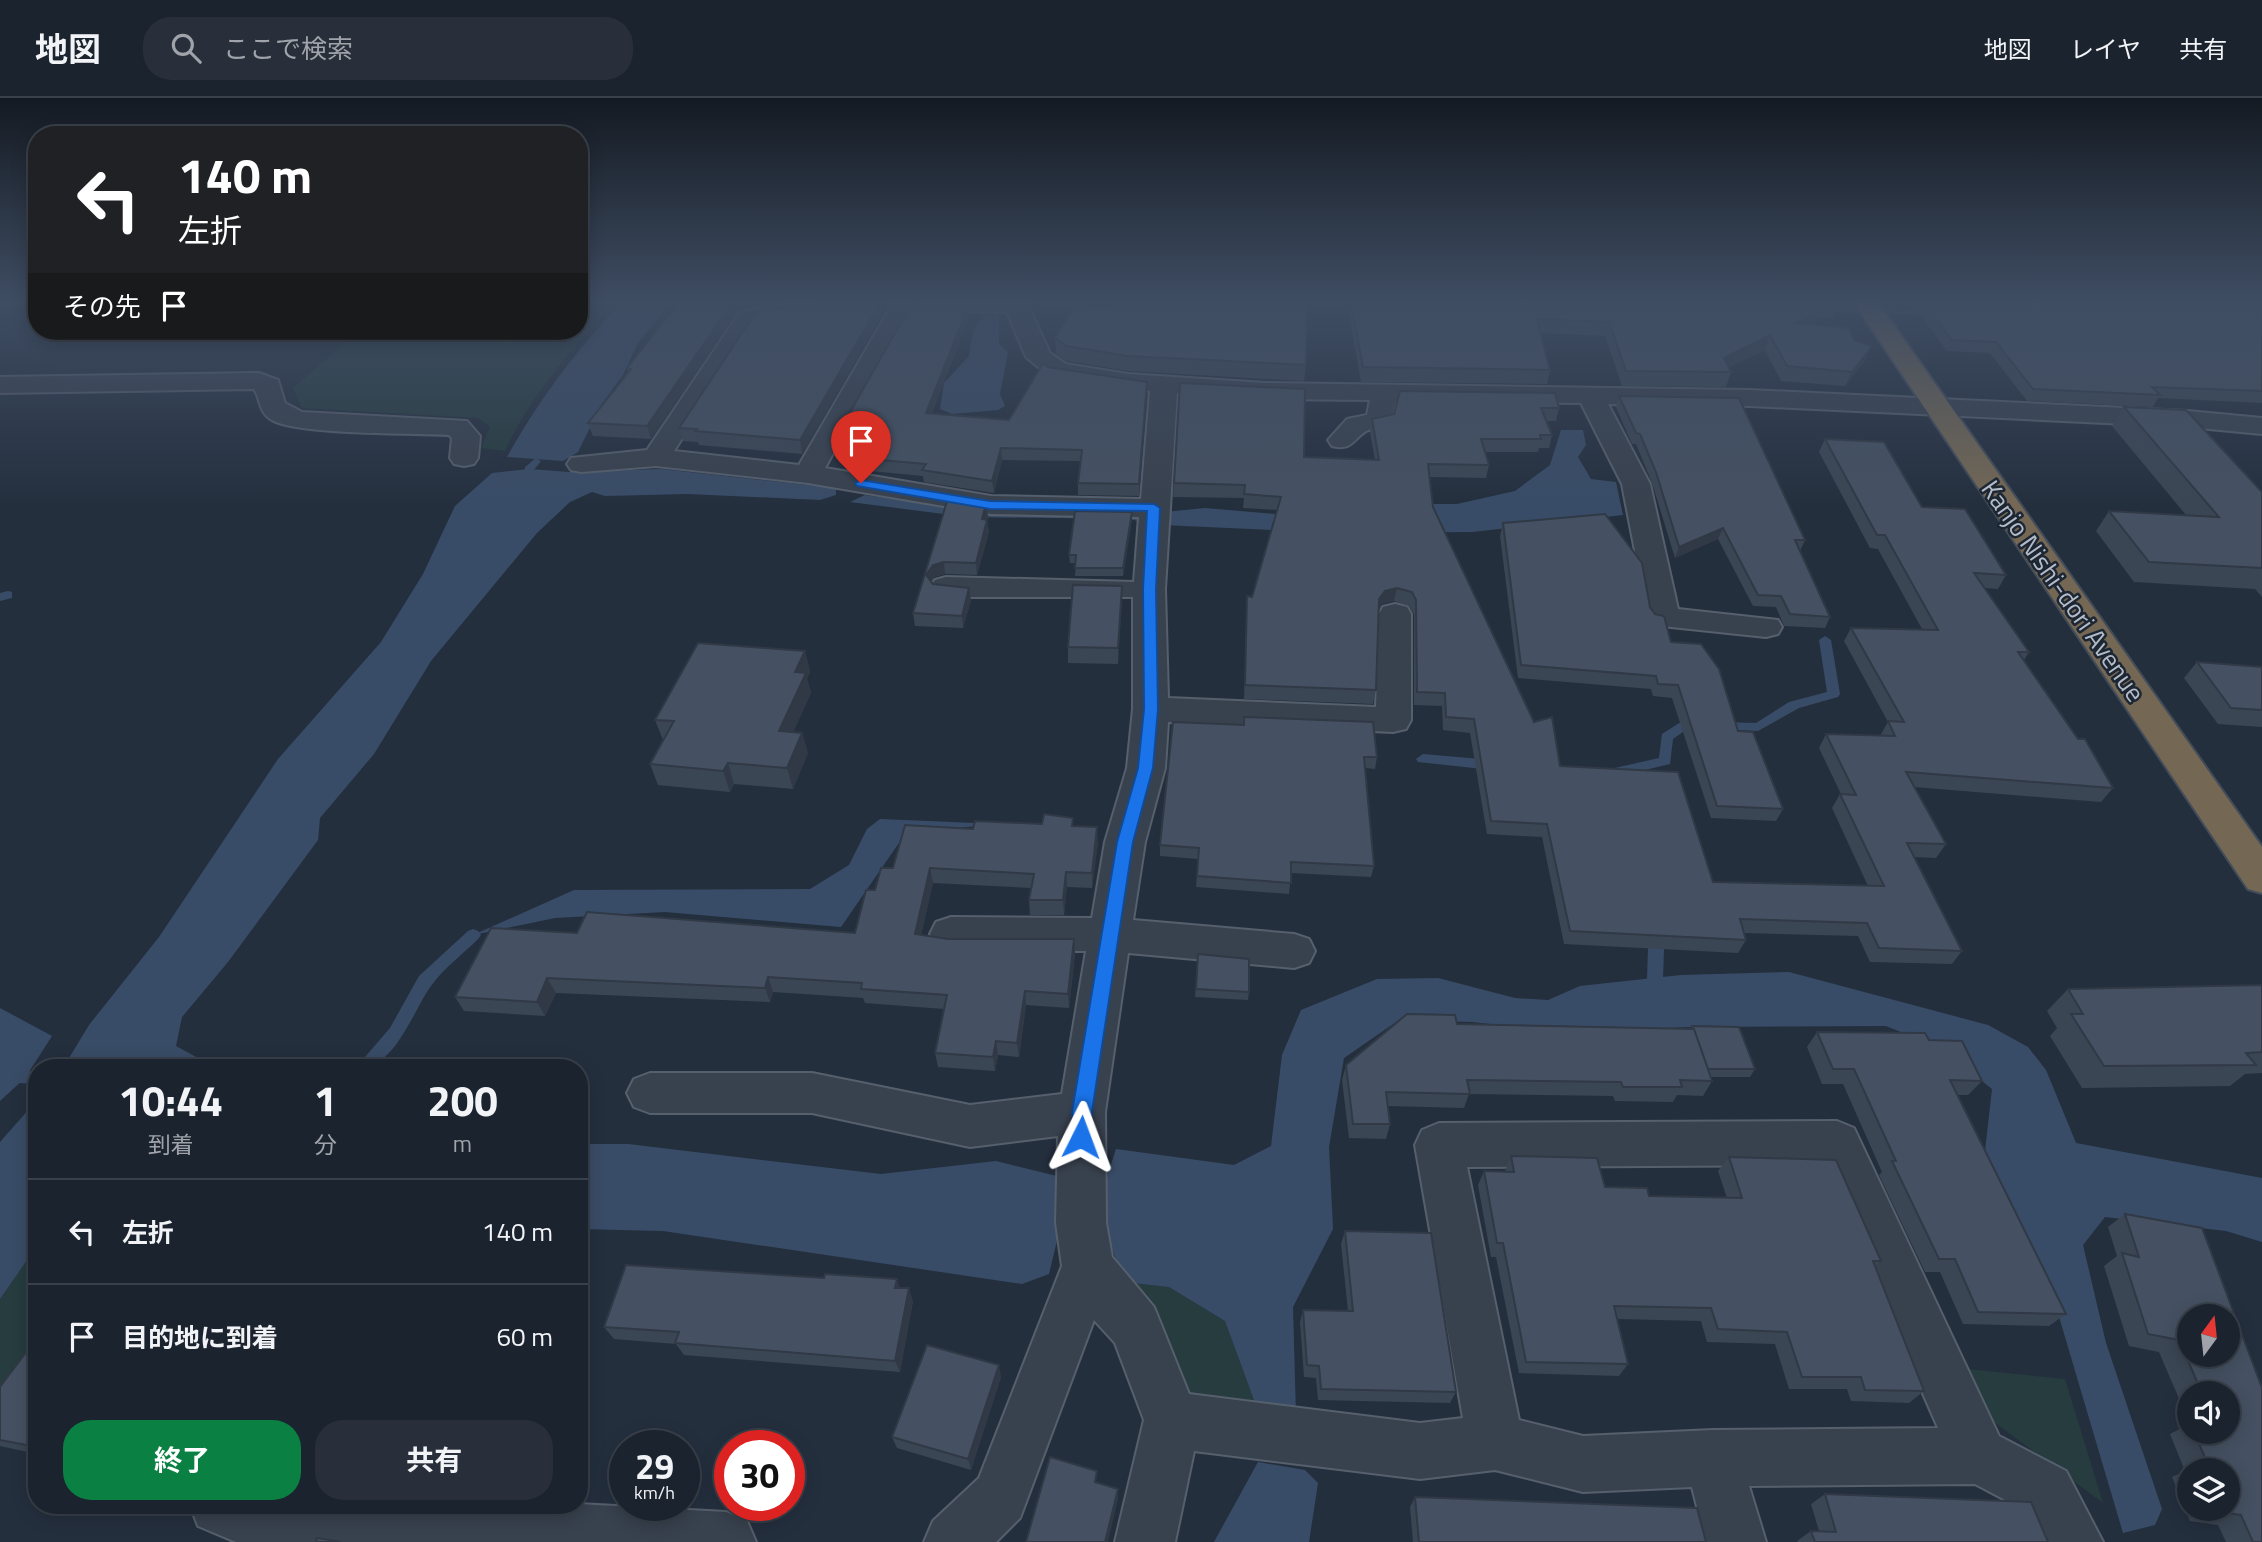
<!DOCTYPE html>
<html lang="ja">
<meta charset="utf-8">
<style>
body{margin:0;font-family:"Titillium Web","Noto Sans JP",sans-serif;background:#282f3a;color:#f1f3f6;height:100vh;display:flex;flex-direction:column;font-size:26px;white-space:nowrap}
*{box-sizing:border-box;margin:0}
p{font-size:23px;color:#a0a4aa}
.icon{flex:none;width:38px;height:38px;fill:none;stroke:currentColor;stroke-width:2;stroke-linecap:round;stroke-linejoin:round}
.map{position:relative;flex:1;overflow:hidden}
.sheet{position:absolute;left:28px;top:961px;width:560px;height:455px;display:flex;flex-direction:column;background:#1b232e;border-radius:28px;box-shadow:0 4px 18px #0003,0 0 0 2px #39404a}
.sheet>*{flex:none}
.top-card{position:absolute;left:28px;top:28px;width:560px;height:214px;border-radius:28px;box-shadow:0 4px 18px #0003,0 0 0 2px #39404a;background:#202124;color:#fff;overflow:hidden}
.needle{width:46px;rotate:15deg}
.buttons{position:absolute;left:2177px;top:1206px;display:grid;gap:14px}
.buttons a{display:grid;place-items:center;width:63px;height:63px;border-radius:50%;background:#1b232e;box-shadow:0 4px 18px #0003,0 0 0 2px #39404a;font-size:35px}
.speed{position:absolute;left:609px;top:1332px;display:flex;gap:14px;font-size:35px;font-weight:700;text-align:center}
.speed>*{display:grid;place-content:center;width:91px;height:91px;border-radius:50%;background:#1b232e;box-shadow:0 4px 18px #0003,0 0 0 2px #39404a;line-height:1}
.speed small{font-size:18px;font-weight:400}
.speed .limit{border:10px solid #d22;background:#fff;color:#111}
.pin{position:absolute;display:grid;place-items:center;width:60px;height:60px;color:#fff;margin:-72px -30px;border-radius:50% 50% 50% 0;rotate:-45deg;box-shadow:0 0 7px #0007}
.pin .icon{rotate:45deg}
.me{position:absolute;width:77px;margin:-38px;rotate:3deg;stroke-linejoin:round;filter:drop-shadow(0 0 5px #0008)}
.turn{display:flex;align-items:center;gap:24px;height:147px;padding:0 35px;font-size:32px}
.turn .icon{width:91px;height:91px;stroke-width:2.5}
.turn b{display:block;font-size:49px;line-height:60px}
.then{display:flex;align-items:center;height:66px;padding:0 35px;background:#0003;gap:14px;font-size:26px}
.eta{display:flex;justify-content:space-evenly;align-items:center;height:119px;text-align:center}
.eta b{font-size:42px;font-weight:700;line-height:49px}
.button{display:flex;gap:14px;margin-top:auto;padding:14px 35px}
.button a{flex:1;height:80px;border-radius:28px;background:#0b8043;color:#fff;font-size:28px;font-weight:700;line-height:80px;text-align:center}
.button a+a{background:#282f3a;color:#f1f3f6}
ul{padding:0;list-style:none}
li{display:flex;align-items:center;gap:21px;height:105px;padding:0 35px;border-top:2px solid #39404a}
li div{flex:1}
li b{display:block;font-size:26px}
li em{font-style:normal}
header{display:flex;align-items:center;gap:42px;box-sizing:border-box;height:98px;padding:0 35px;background:#1b232e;border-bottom:2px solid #39404a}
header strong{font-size:33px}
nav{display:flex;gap:38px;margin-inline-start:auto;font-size:24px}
.search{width:490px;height:63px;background:#282f3a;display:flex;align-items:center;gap:18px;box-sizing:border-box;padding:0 24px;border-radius:28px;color:#a0a4aa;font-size:26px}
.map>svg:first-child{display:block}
.green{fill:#263c3f}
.water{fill:#394c67}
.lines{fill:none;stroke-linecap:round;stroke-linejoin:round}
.stream{fill:#394c67;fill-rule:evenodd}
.minor-casing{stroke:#565f6c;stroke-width:4}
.highway-casing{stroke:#434c59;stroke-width:4}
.minor{fill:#38414e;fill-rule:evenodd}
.highway{fill:#746855;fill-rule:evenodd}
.wall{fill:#3b4654;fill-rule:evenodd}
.shaded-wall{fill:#303945}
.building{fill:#455162;stroke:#303945;stroke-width:2;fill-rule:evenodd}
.route{fill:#1a73e8;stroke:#114b97;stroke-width:2}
.labels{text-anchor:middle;stroke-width:5;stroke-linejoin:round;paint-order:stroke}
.street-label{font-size:26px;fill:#b4bcc9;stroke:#1d2633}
</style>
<header>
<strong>地図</strong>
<div class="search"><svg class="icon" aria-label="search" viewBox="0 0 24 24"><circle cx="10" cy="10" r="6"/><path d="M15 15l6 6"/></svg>ここで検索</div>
<nav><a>地図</a><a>レイヤ</a><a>共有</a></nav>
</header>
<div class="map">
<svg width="2262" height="1444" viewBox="0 0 2262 1444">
<rect width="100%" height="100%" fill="#242f3e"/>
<!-- green -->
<path class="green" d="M579 205H615C572 250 531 297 505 353L481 350 490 329 478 320 302 310 293 290 358 233H579Z
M37 1148V1247L0 1297V1201Z
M1123 1184 1169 1189 1225 1223 1255 1305 1195 1302Z
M1957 1270 2065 1281 2103 1405 1978 1312Z"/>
<!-- water -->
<path class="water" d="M621 205H671L638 245 623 277 601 307 578 354 563 363 507 359C540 300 575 254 621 205Z
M1567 205H1826L1835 220 1662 214Z
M986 216H999V246L1008 254 1000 296 1005 308 998 312 952 316 940 311 944 285 969 258 973 232Z
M1561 332H1583L1586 347 1578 359 1591 381 1616 384 1623 417 1472 434 1335 435 1163 427 1127 421 967 419 850 404 865 397 970 412 1165 414 1205 410 1356 423 1410 406H1457L1515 393 1550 367Z
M529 371 570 374 661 371 836 390V397L820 402 688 396 605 398 592 394 570 404 537 435 431 563 374 656 320 720 318 742 228 864 182 919 176 948 211 967 235 969 63 970 89 927 159 839 278 661 381 544 423 476 455 408 492 375Z
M880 721 999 726 925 733 901 742 841 829 665 814 555 820 473 837 574 792 810 791 849 767 867 731Z
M1789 874 1988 927 2028 949 2046 972 2076 1045 2262 1080V1144L2226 1133 2105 1119 2083 1147 2106 1245 2162 1411 2155 1427 2123 1435 2052 1195 1984 1062 1992 991 1940 950 1886 928 1691 929 1562 934 1472 924 1399 922 1344 960 1329 1049 1333 1131 1293 1209 1296 1318 1255 1305 1225 1223 1169 1189 1123 1184 1098 1106 1116 1051 1234 1067 1271 1048 1282 957 1301 912 1377 881 1438 880 1515 900 1548 902 1580 888 1681 877Z
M0 910 52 938 25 980 0 1003Z
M37 1002V1148L0 1201V1044Z
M579 1046H628L881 1076 996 1063 1065 1080 1066 1105 1049 1176 1022 1186 663 1133 579 1131Z
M1258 1364 1305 1372 1318 1385 1309 1444H1214Z"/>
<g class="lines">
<!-- stream -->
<path class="stream" d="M1809 208 1932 212 1936 215 1932 218 1812 213 1809 212Z
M536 360 541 363 533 373H525V369Z
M8 493 12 494V500L0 503V495Z
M1825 538 1831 542 1840 596 1838 599 1799 610 1758 633 1714 631 1712 628 1714 625 1719 624 1756 625 1789 604 1827 594 1819 542Z
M1684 622 1699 623 1706 627 1699 631H1687L1673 641 1670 666 1611 680 1606 678 1604 675 1606 672 1659 660 1662 636Z
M1423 656 1492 662 1499 667 1492 672 1418 664 1416 661Z
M1651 827 1656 829 1664 850 1663 881 1661 886 1655 887 1649 886 1647 881 1648 850 1643 833 1646 829Z
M473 831 478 833 481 837 478 841C463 856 443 871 431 888 418 904 392 973 367 964L365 959 390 930 419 878 468 833Z
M37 972V986L19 985 17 980 19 975Z"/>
<defs>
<path id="minor" d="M793 205H851L847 210 839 212 757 225 674 353 799 367 893 205H1027L1050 255 1066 266 1128 276 1265 285 1750 292 2188 313 2262 320V336L2188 329 1750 308 1608 306 1650 386 1678 511 1778 522 1782 529 1778 536 1766 539 1652 527 1648 520 1622 386 1581 305 1396 303 1389 328C1382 329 1372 330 1366 333 1352 342 1352 353 1332 348L1328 342 1347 321 1367 317 1370 302 1265 301 1177 295 1165 491 1168 600 1376 609 1379 516 1383 509 1395 506 1407 509 1411 516V622L1406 631 1393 634 1168 624 1165 670 1145 744 1133 822 1294 836 1309 841 1315 853 1309 865 1294 870 1128 855 1105 1014 1106 1125 1112 1159 1154 1209 1189 1296 1420 1325 1463 1320 1415 1047 1422 1032 1439 1025 1837 1023 1854 1030 1999 1338 2066 1373 2103 1444H2041L2026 1413 1975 1386 1749 1388 1766 1444H1706L1692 1389 1583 1394 1495 1372 1420 1381 1194 1353 1175 1444H1115L1144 1322 1115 1245 1094 1222 1020 1420 996 1444H924L933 1423 979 1380 1062 1168 1056 1125 1058 1038 970 1049 812 1015H650L634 1009 627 995 634 981 650 975H812L970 1007 1062 996 1086 853H951L936 848 930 836 936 824 951 819 1092 820 1105 744 1127 670 1133 611V499H946L935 496 930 489 935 482 946 479 1134 484 1139 419 991 416 808 385 656 368 581 374 571 372 567 366 571 360 647 352 740 214ZM912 212 1007 214 1026 259 1049 278 1150 293 1141 401 991 398 825 370ZM1823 1067 1938 1330 1713 1332 1583 1338 1519 1322 1467 1069Z
M259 275 278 282 285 305 302 314 467 323 480 338 478 360 474 366 464 368 454 366 450 360 452 340 449 337C414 335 297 337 272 322 258 314 261 301 254 291L0 295V279Z
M579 1406 726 1414 747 1423 756 1444H236L198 1428 190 1407Z"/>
<path id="highway" d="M1854 205H1878L2262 749V795L2248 791Z"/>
</defs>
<!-- minor casing -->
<use href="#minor" class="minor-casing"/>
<!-- highway casing -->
<use href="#highway" class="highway-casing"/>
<!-- minor -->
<use href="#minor" class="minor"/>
<!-- highway -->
<use href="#highway" class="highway"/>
</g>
<!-- wall -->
<path class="wall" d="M679 205H734L736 215 651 341 593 338 588 325 628 274 627 270Z
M816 205H882L883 215 802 356 699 347 698 344 683 343 679 330Z
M1347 205H1684L1821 213 1815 227 1872 248 1865 263 1845 288 1781 283 1765 252 1729 269 1731 274 1726 289 1622 288 1605 238 1541 235 1550 272 1547 286 1361 284Z
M1912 205H2183L2262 207V305L2158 300 2153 309 2027 303 1990 255 1947 253Z
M969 206 970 217 932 315 1009 322 1048 269 1147 284 1139 398 1078 397V385L1081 363 1002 362 994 395 924 384 923 378 849 371 847 360 834 358 832 346Z
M1055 240 1306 267 1304 283 1128 273 1067 263 1056 256Z
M1400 293 1559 310 1556 323H1546L1552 337 1549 350H1539L1538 354H1485L1489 367 1486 380 1430 379 1433 409 1534 624 1560 668 1713 784 1868 788 1832 710 1840 696H1841L1819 650 1826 636 1880 638 1888 624 1844 543 1851 530 1922 531 1878 451 1870 450 1819 354 1825 341 1922 409 2006 477 1998 491 1984 490 2029 554 2024 562 2113 690 2101 704 1914 689 1946 746 1936 760 1914 759 1962 853 1952 866 1870 864 1858 838 1744 835 1746 842 1738 855 1564 846 1542 739 1487 736 1470 635 1443 632 1442 608 1414 607V516L1409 508 1394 503 1382 506 1379 512 1376 592 1373 606 1244 601 1247 498 1252 499 1277 412 1243 410 1244 400 1173 399 1174 385 1304 359 1375 362 1370 334 1372 321 1394 316Z
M1619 298 1805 442 1800 453 1830 519 1825 530 1784 528 1776 509 1753 508 1718 441 1675 460 1652 385 1636 346H1632L1616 309Z
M2124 309 2262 394V499L2255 491 2134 484 2096 433 2109 413 2186 417 2112 328Z
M948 400 988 418 987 422 989 434 977 477 945 476 934 479 931 484 933 486 971 502 963 530 915 528 913 515Z
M1132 421 1123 478H1075L1076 465H1070L1069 457Z
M1503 425 1650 509 1671 544 1738 633 1783 711 1776 723 1711 720 1672 600 1653 598 1651 591 1518 580 1500 438Z
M1122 488 1118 566 1068 565V549Z
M805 553 810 574 807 580 811 595 793 634 802 635 808 655 793 691 734 686 730 694 658 687 650 666 663 642 655 622Z
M2197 564 2262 569V629L2218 626 2184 580Z
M1244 619 1377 659 1375 671 1365 670 1374 768 1371 779 1291 775 1289 796 1196 789 1198 761 1160 758V747L1243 627Z
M1073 720V728L1098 744 1092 790 1067 789 1064 817H1030L1029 802 1031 790 933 785 921 837 948 841H1074L1075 856 1069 910 1026 907 1019 959 998 957 995 973 938 969 935 955 944 911 865 905 863 900 773 894 770 904 556 895 545 918 464 913 455 899 577 835H855L875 792 893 770 973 731 1042 726Z
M1198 856 1249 894 1248 902 1195 899Z
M2262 887V975L2245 976 2230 988 2082 990 2050 938 2057 930 2047 913 2068 891Z
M1457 926 1690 931 1692 928 1755 971 1750 979H1711L1712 983 1703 998 1677 997 1673 1004 1615 1003 1613 998 1469 996 1464 1010 1388 1008 1390 1026 1386 1041 1349 1040 1342 982 1346 967Z
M1817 934 1929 942 1982 983 1968 997H1958L2066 1216 2049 1228 1963 1226 1940 1174H1925L1879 1077 1882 1074 1843 986H1822L1807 949Z
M1511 1058 1605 1089 1649 1098 1727 1100 1718 1073 1729 1059 1881 1163 1875 1168 1924 1293 1909 1305 1851 1303 1847 1291H1789L1775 1246 1707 1244 1701 1223 1617 1221 1628 1266 1619 1278 1519 1275 1496 1159H1491L1478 1087 1484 1073H1505Z
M2125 1116 2202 1130 2262 1444H2226L2218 1427 2190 1423 2172 1379 2185 1373 2170 1336 2189 1326V1334H2228V1295H2189V1324L2159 1254 2129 1248 2104 1168 2117 1158 2108 1129ZM2189 1372H2228V1410H2189Z
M1345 1133 1456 1294 1450 1305 1318 1302 1316 1280 1304 1279 1300 1224 1303 1212 1348 1213 1341 1146Z
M900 1190 913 1203 900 1274 684 1257 676 1246 614 1241 604 1229Z
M37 1246V1356L0 1348V1289Z
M1001 1279 971 1372 897 1350 892 1339Z
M1825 1396 2048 1444H1798L1797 1443 1811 1433H1819L1811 1406Z
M1415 1399 1706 1444H1413L1410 1409Z"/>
<!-- shaded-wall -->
<path class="shaded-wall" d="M732 205H734L736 215 651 341 647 328Z
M747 205H777L748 210Z
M880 205H882L883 215 802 356 800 342Z
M969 206 970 217 927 327 926 315Z
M1821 213 1815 227 1795 225Z
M1770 237 1765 252 1719 274 1724 260Z
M1872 248 1865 263 1845 288 1852 274Z
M1147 284V295L1139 398V386Z
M1001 350 1002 362 994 395 992 383Z
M986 406 988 418 984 433 982 421Z
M1132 414V421L1123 478V470Z
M987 422 989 434 977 477 976 465Z
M1723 430 1718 441 1675 460 1679 449Z
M944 464 945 476 934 479 927 489 926 477 933 467Z
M1122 488V504L1118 566V550Z
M969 490 971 502 963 530 962 518Z
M1397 490 1394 503 1382 506 1377 515 1379 501 1385 493Z
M805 553 810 574 807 580 811 595 785 653 779 633 795 574Z
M802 635 808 655 793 691 787 670Z
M728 665 734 686 730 694 723 673Z
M1097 729 1098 744 1092 790V775Z
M930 770 933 785 918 851 915 836Z
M1066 774 1067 789 1064 817 1063 802Z
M1074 841 1075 856 1069 910 1068 896Z
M768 879 773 894 770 904 765 890Z
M547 880 556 895 545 918 537 904Z
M1025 893 1026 907 1019 959 1017 945Z
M996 943 998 957 995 973 993 959Z
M897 1181 901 1193 895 1190Z
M909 1190 913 1203 900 1274 895 1263Z
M999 1267 1001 1279 971 1372 968 1361Z
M1118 1391V1401L1108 1444H1105Z"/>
<!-- building -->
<path class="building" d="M679 205H732L647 328 588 325 631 271 627 270Z
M816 205H880L800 342 695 333 697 331 679 330 756 214Z
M912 205 969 206 926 315 1009 322 1043 265 1048 269 1147 284 1139 386 1078 385 1082 352 1001 350 992 383 922 372 926 366 847 359 853 348 832 346Z
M1110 205H1307L1306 267 1128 258 1066 248 1055 240 1075 207 1110 209Z
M1351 205H1684L1821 213 1795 225 1849 230 1854 242 1872 248 1852 274 1787 268 1770 237 1724 260 1731 274 1626 273 1609 224 1537 221 1550 272 1363 269Z
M1924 205H2183L2262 207V293L2152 289 2160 297 2033 291 1996 244 1952 242Z
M1180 285 1305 291 1304 359 1379 362 1372 321 1394 316 1400 293 1555 295 1559 310H1541L1552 337H1540L1541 341H1481L1489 367 1428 366 1433 409 1534 624 1552 619 1560 668 1678 674 1713 784 1884 788 1840 696 1856 697 1826 636 1895 638 1888 623 1904 624 1851 530 1938 532 1885 437H1877L1825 341 1884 344 1922 409 1965 411 2006 477 1974 475 2029 554H2018L2078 641H2085L2113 690 1906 674 1946 746 1907 745 1962 853 1879 850 1867 825 1740 821 1746 842 1570 833 1547 726 1491 723 1474 621 1446 619 1445 595 1417 594 1416 502 1412 494 1397 490 1385 493 1379 501 1376 592 1245 587 1247 498 1252 499 1281 399 1244 396 1245 387 1174 385Z
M1619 298 1739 300 1805 442H1795L1830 519 1790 516 1781 498 1758 497 1723 430 1679 449 1656 374 1640 336 1636 335Z
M2124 309 2186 312 2262 394V470L2149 464 2109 413 2219 419Z
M948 400 986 406 982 421 987 422 976 465 944 464 933 467 926 477 933 486 969 490 962 518 913 515Z
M1075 413 1132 414 1123 470H1075L1076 457H1069Z
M1605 416 1642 465 1650 509 1655 516 1664 518 1671 544 1701 546 1719 571 1738 633 1753 634 1783 711 1717 708 1678 587 1658 586 1656 578 1521 567 1503 425Z
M1073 487 1122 488 1118 550 1068 549Z
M698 545 805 553 795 574 806 575 779 633 802 635 787 670 728 665 723 673 650 666 674 623 655 622Z
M2197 564 2262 569V612L2231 610Z
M1244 619 1373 624 1377 659H1364L1374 768 1291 764V785L1197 778 1199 750 1160 747 1173 624 1244 627Z
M1044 716 1073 720 1072 728 1097 729 1092 775 1066 774 1063 802H1029L1034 776 930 770 915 836 948 841H1074L1068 896 1025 893 1017 945 996 943 993 959 935 955 947 897 861 891 862 885 768 879 765 890 547 880 537 904 455 899 491 830 577 835 587 814 855 835 866 792H875L881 770H893L905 727 973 731 975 723 1042 726Z
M1198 856 1249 861V894L1196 891Z
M2262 887V954L2246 955 2256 967 2104 968 2071 916H2083L2068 891Z
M1407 916 1455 917 1457 926 1694 931 1712 983 1680 982 1682 989H1623L1621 984 1467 982 1470 996 1386 994 1390 1026H1353L1346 967Z
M1692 928 1739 929 1755 971H1708L1694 931H1693Z
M1817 934 1925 935 1929 942 1962 943 1982 983 1950 982 2066 1216 1978 1214 1955 1161H1939L1892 1063H1896L1854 971H1833Z
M1511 1058 1597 1060 1605 1089 1647 1090 1649 1098 1742 1100 1729 1059 1836 1062 1881 1163H1873L1924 1293 1865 1292 1861 1279H1802L1787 1234 1718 1231 1711 1210 1614 1208 1628 1266 1526 1264 1503 1145H1497L1484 1073 1514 1074Z
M2125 1116 2202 1130 2262 1290V1444H2253L2241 1417 2212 1413 2211 1410H2228V1372H2195L2193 1369 2210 1371 2194 1334H2228V1295H2202L2179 1242 2148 1236 2122 1155 2139 1159ZM2189 1218H2228V1256H2189Z
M1345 1133 1431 1135 1456 1294 1321 1291 1319 1268 1307 1267 1303 1212 1353 1213Z
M626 1167 824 1180 825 1176 897 1181 895 1190H909L895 1263 675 1245 679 1234 604 1229Z
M33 1245 37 1246V1349L0 1342V1289Z
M927 1247 999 1267 968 1361 892 1339Z
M1050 1359 1097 1373 1095 1384 1118 1391 1105 1444H1026Z
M1825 1396 2031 1404 2048 1444H1815L1811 1433 1836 1434Z
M1415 1399 1697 1410 1706 1444H1419Z
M317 1440 341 1444H316Z"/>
<!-- sky -->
<linearGradient id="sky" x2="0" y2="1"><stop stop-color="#141a22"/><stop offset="0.5" stop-color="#3f4d63"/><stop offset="1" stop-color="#3f4d63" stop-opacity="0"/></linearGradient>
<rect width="2262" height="407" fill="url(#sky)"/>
<!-- route -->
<path class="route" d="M861 382 990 403 1154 406 1160 410 1156 491 1158 611 1153 670 1133 744 1092 1014 1088 1046 1081 1048 1074 1046 1072 1014 1117 744 1138 670 1144 611 1143 491 1147 413 990 411 857 388 855 385Z"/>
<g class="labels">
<!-- street labels -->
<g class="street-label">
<text transform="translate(2063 493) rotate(55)" y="9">Kanjo Nishi-dori Avenue</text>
</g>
</g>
</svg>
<div class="buttons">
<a><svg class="needle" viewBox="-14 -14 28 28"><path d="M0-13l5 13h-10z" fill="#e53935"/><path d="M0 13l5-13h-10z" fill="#a0a4aa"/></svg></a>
<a><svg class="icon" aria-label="sound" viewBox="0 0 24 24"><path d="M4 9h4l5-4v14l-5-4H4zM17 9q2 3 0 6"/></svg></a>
<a><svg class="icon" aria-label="layers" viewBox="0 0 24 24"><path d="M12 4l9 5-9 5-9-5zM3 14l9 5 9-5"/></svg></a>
</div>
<div class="speed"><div>29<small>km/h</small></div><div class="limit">30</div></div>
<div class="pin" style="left:861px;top:385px;background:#d93025"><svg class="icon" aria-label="arrive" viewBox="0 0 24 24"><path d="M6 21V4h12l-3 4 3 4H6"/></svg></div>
<svg class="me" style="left:1081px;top:1039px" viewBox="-20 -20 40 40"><path d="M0-17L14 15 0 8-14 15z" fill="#1a73e8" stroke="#fff" stroke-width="4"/></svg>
<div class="top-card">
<div class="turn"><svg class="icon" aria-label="left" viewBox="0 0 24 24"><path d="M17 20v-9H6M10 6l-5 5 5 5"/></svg><div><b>140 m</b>左折</div></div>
<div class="then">その先<svg class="icon" aria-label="arrive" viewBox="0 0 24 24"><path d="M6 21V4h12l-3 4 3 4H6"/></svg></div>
</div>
<section class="sheet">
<div class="eta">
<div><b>10:44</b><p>到着</p></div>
<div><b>1</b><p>分</p></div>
<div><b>200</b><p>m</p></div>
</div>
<ul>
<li><svg class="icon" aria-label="left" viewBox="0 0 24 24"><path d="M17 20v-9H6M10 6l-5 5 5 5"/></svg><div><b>左折</b></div><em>140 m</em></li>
<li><svg class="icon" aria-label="arrive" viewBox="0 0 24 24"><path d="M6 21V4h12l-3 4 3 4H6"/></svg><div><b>目的地に到着</b></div><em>60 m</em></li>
</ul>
<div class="button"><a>終了</a><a>共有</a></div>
</section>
</div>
